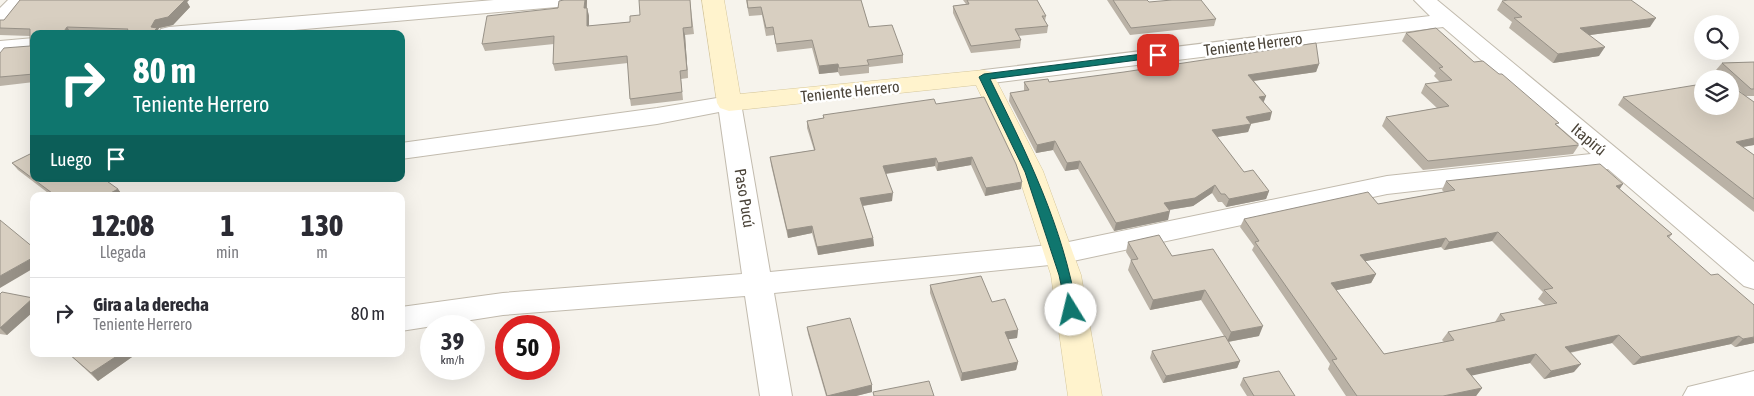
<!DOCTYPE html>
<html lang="es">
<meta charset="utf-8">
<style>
body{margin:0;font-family:"Asap Condensed",sans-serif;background:#f2f2f3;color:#2b2b33;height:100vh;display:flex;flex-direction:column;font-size:19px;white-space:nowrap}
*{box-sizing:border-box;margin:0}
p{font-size:16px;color:#7c7c81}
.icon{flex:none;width:28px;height:28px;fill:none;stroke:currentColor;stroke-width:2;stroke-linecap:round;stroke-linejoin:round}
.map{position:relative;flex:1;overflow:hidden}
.panel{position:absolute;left:30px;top:192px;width:375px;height:165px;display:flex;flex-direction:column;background:#fff;border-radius:10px;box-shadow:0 5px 20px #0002}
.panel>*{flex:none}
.top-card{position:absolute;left:30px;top:30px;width:375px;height:152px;border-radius:10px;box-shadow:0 5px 20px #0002;background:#0f766e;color:#fff;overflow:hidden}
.controls{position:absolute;left:1694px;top:15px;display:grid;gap:10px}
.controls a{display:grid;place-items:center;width:45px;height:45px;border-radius:50%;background:#fff;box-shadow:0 5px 20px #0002;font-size:25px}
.speed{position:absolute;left:420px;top:315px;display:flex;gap:10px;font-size:25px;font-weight:700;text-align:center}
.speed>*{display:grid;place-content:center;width:65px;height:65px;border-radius:50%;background:#fff;box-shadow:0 5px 20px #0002;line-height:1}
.speed small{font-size:12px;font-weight:400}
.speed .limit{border:8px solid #d22;background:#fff;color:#111}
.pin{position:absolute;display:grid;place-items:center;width:42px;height:42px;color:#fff;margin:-21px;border-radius:10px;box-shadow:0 2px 8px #0006}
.me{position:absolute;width:55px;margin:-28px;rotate:351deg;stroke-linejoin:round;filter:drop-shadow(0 0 4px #0008)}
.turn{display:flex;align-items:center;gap:18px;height:105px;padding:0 20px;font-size:22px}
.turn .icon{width:65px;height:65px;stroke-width:2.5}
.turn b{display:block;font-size:35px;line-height:42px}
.then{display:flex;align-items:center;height:48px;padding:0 20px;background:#0003;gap:10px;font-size:19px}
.eta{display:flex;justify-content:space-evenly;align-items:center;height:85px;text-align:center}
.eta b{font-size:30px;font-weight:800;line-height:35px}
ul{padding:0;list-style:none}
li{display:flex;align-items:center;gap:15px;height:70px;padding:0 20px;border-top:1px solid #e1e1e2}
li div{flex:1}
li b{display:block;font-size:19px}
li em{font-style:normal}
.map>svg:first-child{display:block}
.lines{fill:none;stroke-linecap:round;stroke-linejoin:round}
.street-casing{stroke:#c2bbae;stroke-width:2}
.secondary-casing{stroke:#d6c79b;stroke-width:1}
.street{fill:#fff;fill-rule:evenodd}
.secondary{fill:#fff3cd;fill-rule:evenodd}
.wall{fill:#bab2a6;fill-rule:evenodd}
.shaded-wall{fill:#979187}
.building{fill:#d8cfc1;stroke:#979187;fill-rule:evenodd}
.route{fill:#0f766e;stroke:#0a4d48}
.labels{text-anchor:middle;stroke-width:5;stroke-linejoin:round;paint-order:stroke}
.street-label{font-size:16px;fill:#4b4439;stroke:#fff}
</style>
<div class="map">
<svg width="1754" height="396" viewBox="0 0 1754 396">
<rect width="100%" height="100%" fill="#f6f3ec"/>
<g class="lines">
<defs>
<path id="street" d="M8 0H29L8 26 0 27V8Z
M494 0H578L575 4 568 6 248 34H158L161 29 169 27Z
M1414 0H1437L1754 262V289L1744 286 1608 169 1387 194 1059 264 774 293 792 396H760L745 296 503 315 401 331V307L503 293 742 274 719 112 657 124 401 159V143L657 108 729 96 737 98 741 103 770 272 1059 244 1387 176 1591 154 1443 27 984 84 976 82 973 77 976 72 984 70 1430 16Z
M34 38V52L0 55V41Z
M1754 371V396H1683L1688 387Z"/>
<path id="secondary" d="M702 0H724L740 94 984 70 992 72 1043 171 1081 275 1102 396H1068L1051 275 1017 171 976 85 729 111 720 108 717 103Z"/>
</defs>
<!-- street casing -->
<use href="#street" class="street-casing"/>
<!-- secondary casing -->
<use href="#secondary" class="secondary-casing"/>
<!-- street -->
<use href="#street" class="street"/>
<!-- secondary -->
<use href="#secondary" class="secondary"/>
</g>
<!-- wall -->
<path class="wall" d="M20 0H189L187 2 190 7 173 25 159 28 158 30 160 34H34V82L0 86V53L30 46V36L0 35V20H4Z
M564 0H587V8L589 16V26L630 22 640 15 690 0 694 34 685 35 688 78 681 79 683 100 631 106 630 99 628 63 555 71 553 64 554 44 485 51 482 44 558 8Z
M746 0H861L869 27 903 55V63L869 67V73L840 76 838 72 819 74 812 48 777 52 774 35 766 36 762 15 749 16Z
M963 0H1037L1046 16 1045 21 1048 26 1047 33 1018 36 1021 40 1020 48 971 53 953 13V6L966 4Z
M1107 0H1147L1149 2 1216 19 1214 26 1130 35Z
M1502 1 1650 27 1590 35 1599 56 1553 63 1509 28 1512 22 1497 10Z
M1406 33 1474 62 1557 126 1579 145 1573 154 1423 170 1382 126 1386 117 1437 108 1421 93 1425 84 1440 82 1434 76 1436 73 1402 41Z
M1754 62V96H1745L1754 102V145L1743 147 1754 155V212L1618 105 1623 97 1745 96 1730 82V79H1726L1716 70 1722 63Z
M1319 64 1316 72 1254 81 1266 96 1263 102 1270 120 1251 124 1248 132 1217 137 1244 172 1269 191 1266 199 1226 207 1222 202H1218L1212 193 1193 206 1169 210 1168 220 1114 231 1078 169 1065 171 1053 150 1036 153 1009 101 1010 93 1024 91V82H1049Z
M936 104 1021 189 985 196 971 165 937 171 935 166 886 174 892 201 863 206 873 238 874 246 818 255 812 233 788 238 771 165 770 157 814 150 807 128V121L823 118V115Z
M12 163 118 189 123 196H52L18 170Z
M1446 181 1619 189 1672 234 1669 238 1754 343 1735 347 1731 344 1633 365 1612 343 1570 353 1574 372 1544 379 1530 363 1471 375 1482 388 1476 396H1346L1328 369 1330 364 1252 250 1254 246 1240 227 1244 219 1378 204 1444 192 1442 190ZM1492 241 1543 292 1538 299 1545 305 1500 314 1495 322 1448 332 1442 340 1444 342 1384 354 1336 290 1371 283 1376 274 1365 261 1441 247 1444 250Z
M1128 242 1172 256 1259 336 1228 342 1240 361 1237 368 1163 383 1150 358 1152 351 1224 336 1201 300 1150 310 1128 270 1131 260 1126 252Z
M930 285 992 302 1018 330 1017 338 1008 339 1018 362 1016 370 961 381 930 293Z
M0 294 34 298V311L7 335 0 334Z
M807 327 872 385V392L856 396H826L808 334Z
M69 354H129L132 357 98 381Z
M1243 378 1295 396H1247L1240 385Z"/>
<!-- shaded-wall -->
<path class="shaded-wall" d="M178 0H189L187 2 190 7 173 25 159 28 158 30 160 34H151V27L155 20Z
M585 0H587L586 16 584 8Z
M587 8 589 16V34L587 26Z
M1656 18 1650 27 1575 37 1580 28Z
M67 27 72 34H62Z
M683 28 685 35 688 78 687 70Z
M1605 47 1599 56 1553 63 1558 54Z
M838 64V72L819 74V66Z
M1319 64 1316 72 1245 82 1248 75Z
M1266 96 1263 104 1259 97Z
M1272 112 1270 120 1243 125 1246 117Z
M1251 124 1248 132 1210 138 1212 130Z
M1754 138V145L1730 149 1736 142Z
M1055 141 1053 150 1036 153 1037 145Z
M972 157 971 165 937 171 938 163Z
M936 158 935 166 883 174V166Z
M1080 161 1078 169 1065 171 1067 163Z
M1022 182 1021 189 985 196 986 188Z
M1623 184 1617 193 1616 186Z
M1215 185 1212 193 1193 206 1162 211 1164 203Z
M118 189 123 196H105Z
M1269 191 1266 199 1226 207 1229 199Z
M893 193 892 201 861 206 860 198Z
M1170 211 1168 220 1114 231 1116 223Z
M812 226V233L788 238 787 230Z
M1498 232 1492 241 1444 250 1449 242Z
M873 238 874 246 818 255 817 247Z
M1446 238 1441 247 1356 263 1360 255Z
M34 257V268L0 288V276Z
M1376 274 1371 283 1327 292 1331 283Z
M1205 290 1201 300 1150 310 1153 300Z
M33 298H34V311L7 335 0 328Z
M1263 326 1259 336 1227 342 1231 332Z
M1018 330 1017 338 1004 340 1005 332Z
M1619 335 1612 343 1558 355 1565 347Z
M1739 336 1731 344 1633 365 1641 357Z
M1754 337V343L1735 347 1743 339Z
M120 354H129L132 357 98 381 91 373Z
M1536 354 1530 363 1461 378 1466 369Z
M1240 361 1237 368 1163 383 1166 376Z
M1018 362 1016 370 961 381 962 373Z
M1581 364 1574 372 1544 379 1551 371Z
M872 385V392L856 396H827Z
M1482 388 1476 396H1443Z"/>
<!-- building -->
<path class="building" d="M20 0H185L168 17 155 20 151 27 157 28 151 34H125L128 29 67 27 62 34H34V74L0 77V53L4 48 30 46V29L0 28V20H4Z
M564 0H585L584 8H587V26L630 22V16L640 15 639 0H690L692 27 683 28 687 70 680 71 682 92 630 99 627 56 553 64 554 36 482 44 487 16 558 8 559 1Z
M747 0H861L869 27 892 25 903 55 867 60 869 65 839 68 838 64 819 66 812 40 776 44 773 27 766 28 761 7 748 8Z
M967 0H1037L1046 16H1042L1048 26 1015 29 1021 40 971 46 953 6 969 4Z
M1113 0H1147L1149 2 1172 0H1201L1216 19 1131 28Z
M1508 0H1631L1656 18 1580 28 1605 47 1558 54 1514 18 1522 17 1502 1Z
M1436 28 1474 62 1483 61 1499 74H1502L1559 123 1555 124 1579 145 1428 161 1386 117 1449 106 1425 84 1452 80 1439 68 1443 67 1406 33Z
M1316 43 1319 64 1248 75 1266 96 1259 97 1272 112 1246 117 1251 124 1212 130 1244 172 1253 170 1269 191 1229 199 1225 194H1221L1215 185 1195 198 1164 203 1170 211 1116 223 1080 161 1067 163 1055 141 1037 145 1010 93 1029 90 1024 82 1048 79 1049 82 1124 72Z
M1754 62V89H1751L1722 63Z
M1702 84V106H1730V85L1754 102V138L1736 142 1754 155V199L1623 97Z
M984 97 1016 164 1022 182 986 188 972 157 938 163 936 158 883 166 893 193 860 198 873 238 817 247 812 226 787 230 770 157 815 150 807 121 824 118 823 115 934 99 936 104Z
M34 152V179H104L118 189 105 196H56L12 163Z
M1600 164 1623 184 1616 186 1672 234 1667 236 1711 275 1718 274 1754 305V337L1743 339 1739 336 1641 357 1619 335 1565 347 1581 364 1551 371 1536 354 1466 369 1482 388 1443 396H1357L1332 360 1337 359 1255 242 1259 241 1244 219 1368 192 1378 204 1455 190 1446 181ZM1498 232 1553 288 1544 290 1557 303 1500 314 1505 320 1448 332 1454 340 1384 354 1331 283 1376 274 1360 255 1446 238 1449 242Z
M0 220 34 248V257L0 276Z
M1159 235 1172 256 1213 249 1263 326 1231 332 1205 290 1153 300 1131 260 1138 259 1128 242Z
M981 276 992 302 1005 299 1018 330 1005 332 1018 362 962 373 930 285Z
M2 292 33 298 0 328V294Z
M850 318 872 385 827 396 807 327Z
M1225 336 1240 361 1166 376 1152 351Z
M69 354H120L91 373Z
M1279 371 1295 396H1254L1243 378Z
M929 381 934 396H874L873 392Z"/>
<!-- route -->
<path class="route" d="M1158 52 1163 55 1161 57 990 79C1027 154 1063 226 1077 310L1076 313H1067L1059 275 1025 172 979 77 984 74Z"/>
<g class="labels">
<!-- street labels -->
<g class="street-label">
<text transform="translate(1253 44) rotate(-7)" y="6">Teniente Herrero</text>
<text transform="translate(850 91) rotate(-6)" y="6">Teniente Herrero</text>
<text transform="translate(1589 139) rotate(40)" y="6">Itapirú</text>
<text transform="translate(745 198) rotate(81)" y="6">Paso Pucú</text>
</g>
</g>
</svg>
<div class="controls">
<a><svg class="icon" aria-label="search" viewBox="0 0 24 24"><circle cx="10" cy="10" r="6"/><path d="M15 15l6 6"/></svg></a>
<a><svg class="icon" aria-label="layers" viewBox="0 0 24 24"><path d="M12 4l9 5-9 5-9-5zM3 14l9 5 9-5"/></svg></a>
</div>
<div class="speed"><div>39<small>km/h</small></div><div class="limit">50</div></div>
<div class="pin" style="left:1158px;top:55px;background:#d93025"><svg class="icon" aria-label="arrive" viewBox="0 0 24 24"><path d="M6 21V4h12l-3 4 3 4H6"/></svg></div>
<svg class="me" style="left:1071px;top:310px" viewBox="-20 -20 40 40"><circle r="19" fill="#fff"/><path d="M0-13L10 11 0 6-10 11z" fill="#0f766e"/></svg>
<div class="top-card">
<div class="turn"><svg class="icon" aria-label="right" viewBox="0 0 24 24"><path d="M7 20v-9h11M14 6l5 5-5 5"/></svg><div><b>80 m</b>Teniente Herrero</div></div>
<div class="then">Luego<svg class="icon" aria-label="arrive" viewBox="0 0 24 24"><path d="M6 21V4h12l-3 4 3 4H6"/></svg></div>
</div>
<section class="panel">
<div class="eta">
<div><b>12:08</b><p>Llegada</p></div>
<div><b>1</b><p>min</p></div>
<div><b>130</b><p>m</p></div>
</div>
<ul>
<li><svg class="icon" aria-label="right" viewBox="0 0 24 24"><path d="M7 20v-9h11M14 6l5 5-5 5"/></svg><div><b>Gira a la derecha</b><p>Teniente Herrero</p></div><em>80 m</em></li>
</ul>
</section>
</div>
